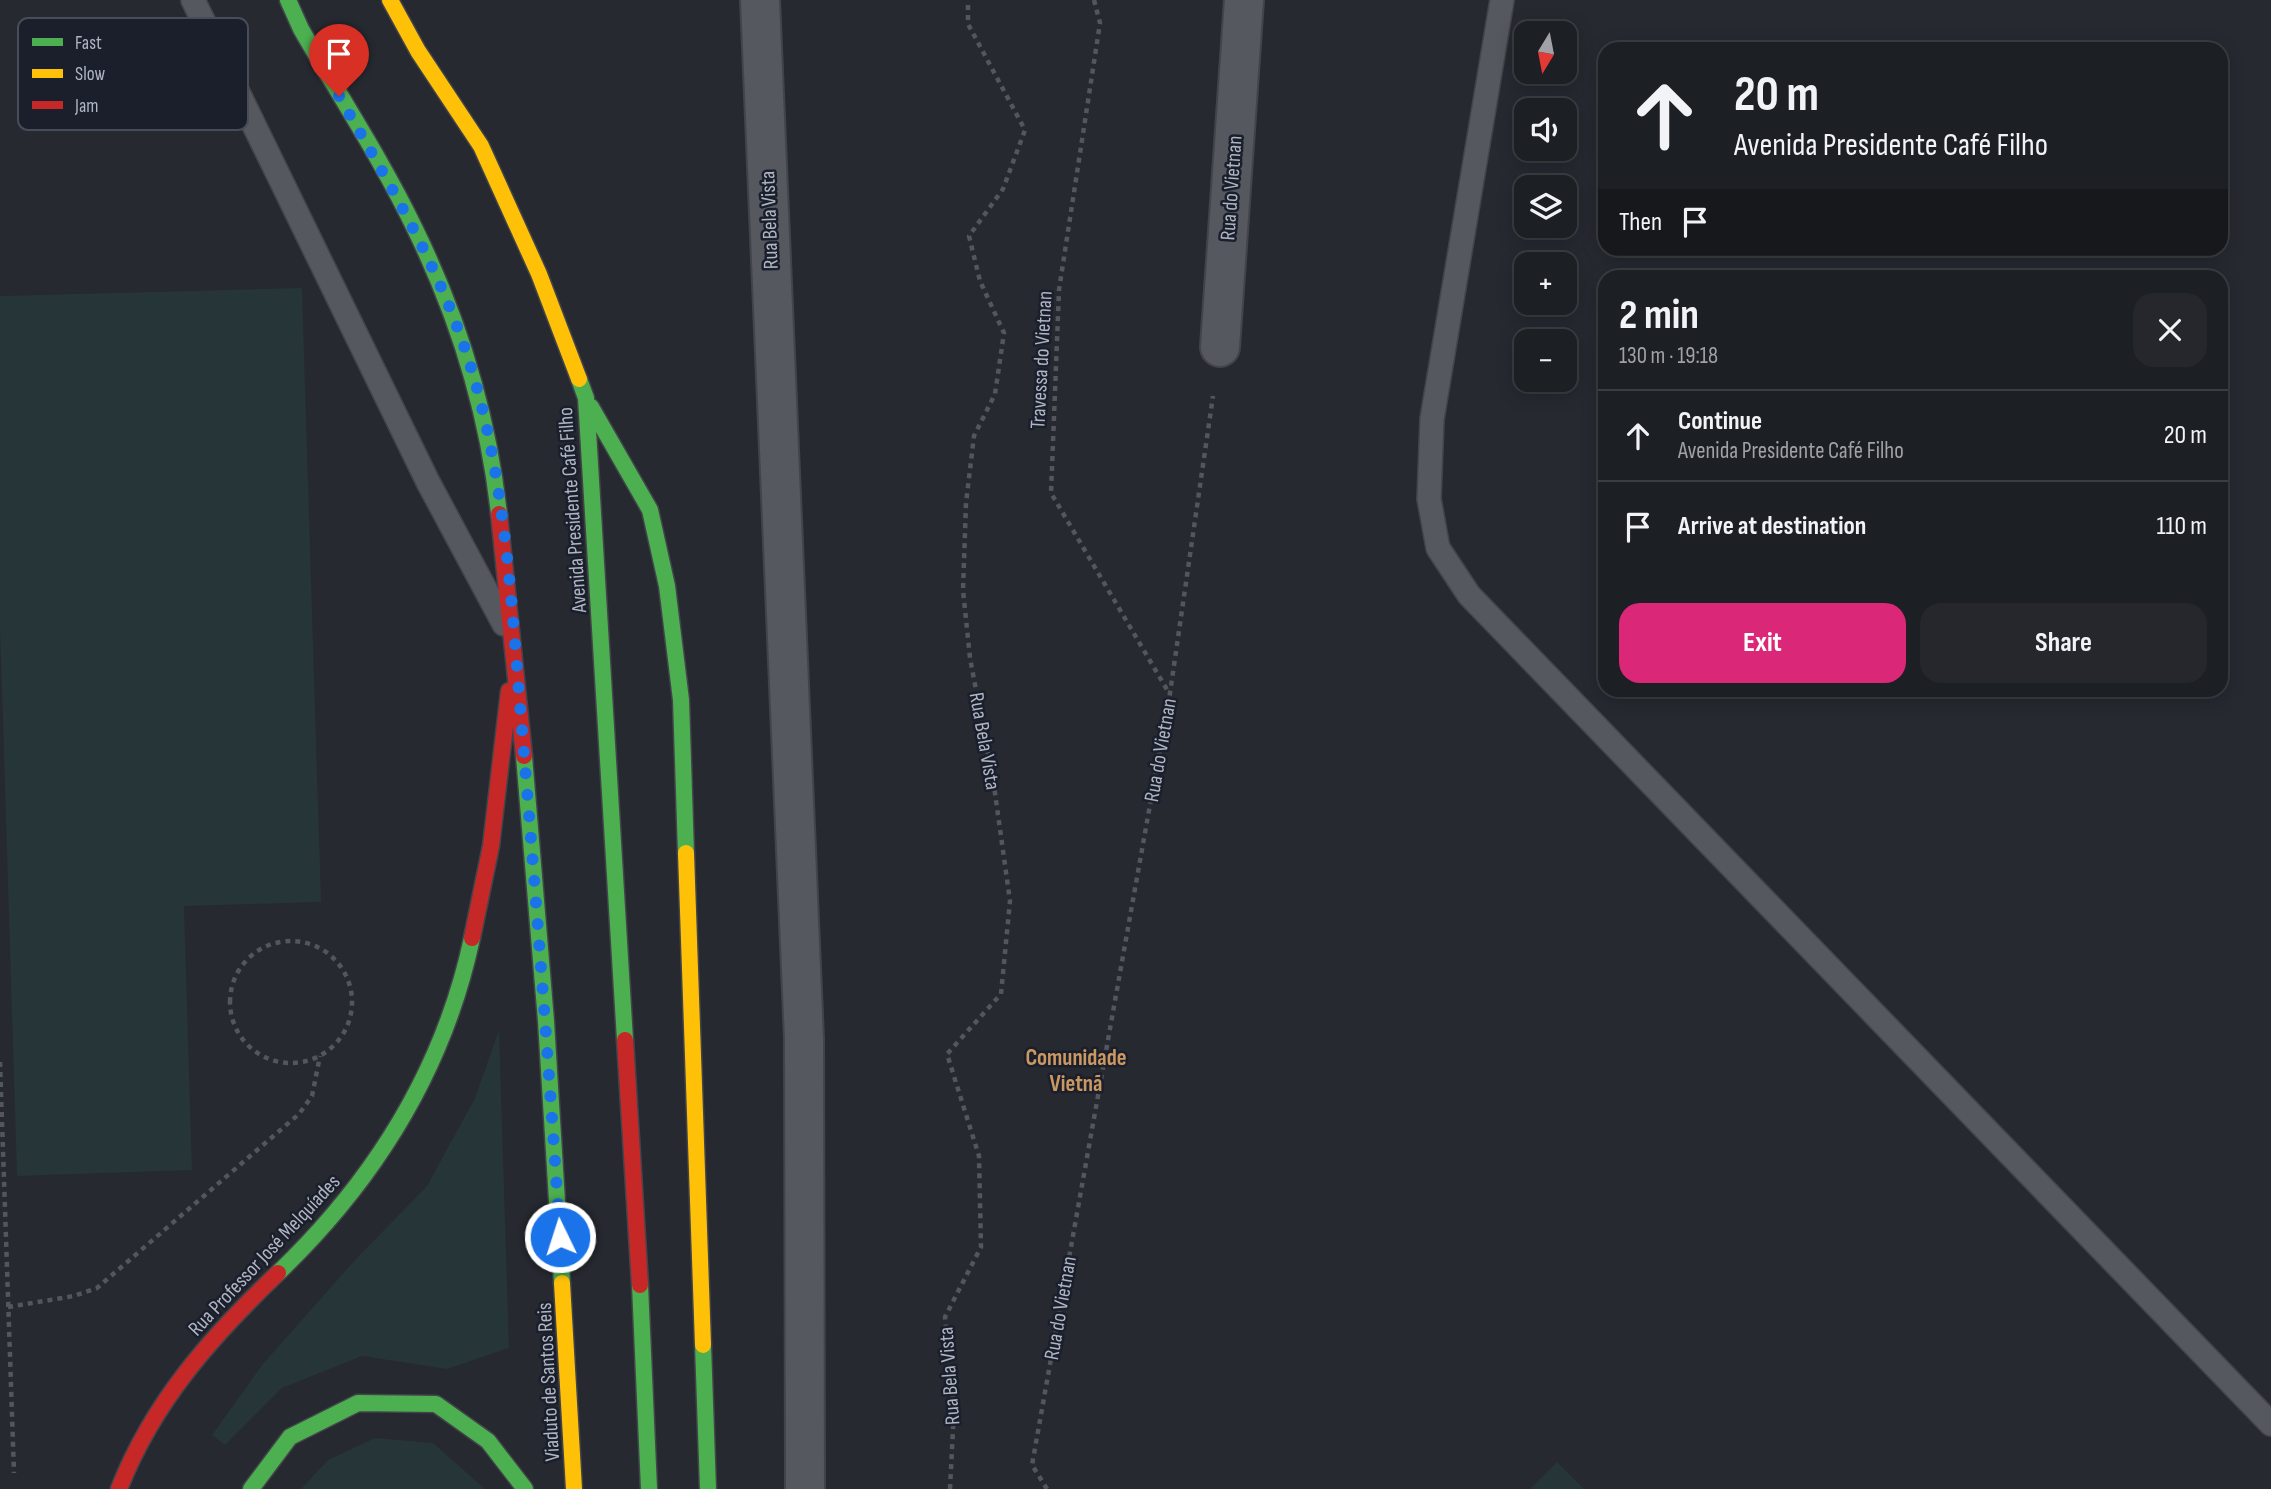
<!DOCTYPE html>
<meta charset="utf-8">
<style>
body{margin:0;font-family:"Sofia Sans Condensed",sans-serif;background:#25272c;color:#f1f3f6;height:100vh;display:flex;flex-direction:column;font-size:26px;white-space:nowrap}
*{box-sizing:border-box;margin:0}
p{font-size:23px;color:#a0a2a6}
.icon{flex:none;width:38px;height:38px;fill:none;stroke:currentColor;stroke-width:2;stroke-linecap:round;stroke-linejoin:round}
.map{position:relative;flex:1;overflow:hidden}
.details{position:absolute;left:1598px;top:270px;width:630px;height:427px;display:flex;flex-direction:column;background:#1c1f24;border-radius:21px;box-shadow:0 4px 18px #0003,0 0 0 2px #3a3d41}
.details>*{flex:none}
.hud{position:absolute;left:1598px;top:42px;width:630px;height:214px;border-radius:21px;box-shadow:0 4px 18px #0003,0 0 0 2px #3a3d41;background:#1c1f24;color:#f1f3f6;overflow:hidden}
.needle{width:46px;rotate:190deg}
.tools{position:absolute;left:1514px;top:21px;display:grid;gap:14px}
.tools a{display:grid;place-items:center;width:63px;height:63px;border-radius:14px;background:#1c1f24;box-shadow:0 4px 18px #0003,0 0 0 2px #3a3d41;font-size:35px}
.pin{position:absolute;display:grid;place-items:center;width:60px;height:60px;color:#fff;margin:-72px -30px;border-radius:50% 50% 50% 0;rotate:-45deg;box-shadow:0 0 7px #0007}
.pin .icon{rotate:45deg}
.me{position:absolute;width:77px;margin:-38px;rotate:356deg;stroke-linejoin:round;filter:drop-shadow(0 0 5px #0008)}
.turn{display:flex;align-items:center;gap:24px;height:147px;padding:0 21px;font-size:32px}
.turn .icon{width:91px;height:91px;stroke-width:2.5}
.turn b{display:block;font-size:49px;line-height:60px}
.then{display:flex;align-items:center;height:66px;padding:0 21px;background:#0003;gap:14px;font-size:26px}
.round{display:grid;place-items:center;flex:none;width:74px;height:74px;border-radius:21px;background:#25272c}
.headline{display:flex;align-items:center;justify-content:space-between;height:119px;padding:0 21px}
h1{font-size:42px;font-weight:700;line-height:52px}
.cta{display:flex;gap:14px;margin-top:auto;padding:14px 21px}
.cta a{flex:1;height:80px;border-radius:21px;background:#db2777;color:#fff;font-size:28px;font-weight:700;line-height:80px;text-align:center}
.cta a+a{background:#25272c;color:#f1f3f6}
ul{padding:0;list-style:none}
li{display:flex;align-items:center;gap:21px;height:91px;padding:0 21px;border-top:2px solid #3a3d41}
li div{flex:1}
li b{display:block;font-size:26px}
li em{font-style:normal}
.map>svg:first-child{display:block}
.green{fill:#263538}
.lines{fill:none;stroke-linecap:round;stroke-linejoin:round}
.lane-casing{stroke:#42444a;stroke-width:26}
.street-casing{stroke:#42444a;stroke-width:42}
.fast-casing{stroke:#42444a;stroke-width:19}
.slow-casing{stroke:#42444a;stroke-width:19}
.jam-casing{stroke:#42444a;stroke-width:19}
.path{stroke:#53575d;stroke-width:4.5;stroke-dasharray:5 5;stroke-linecap:butt}
.lane{stroke:#55585f;stroke-width:23}
.street{stroke:#55585f;stroke-width:38}
.fast{stroke:#4caf50;stroke-width:16}
.slow{stroke:#ffc107;stroke-width:16}
.jam{stroke:#c62828;stroke-width:16}
.route{stroke:#1a73e8;stroke-width:12;stroke-dasharray:0 21.6}
.labels{text-anchor:middle;stroke-width:5;stroke-linejoin:round;paint-order:stroke}
.street-label{font-size:21px;fill:#afb5c3;stroke:#1a1f2b}
.neighbourhood-label{font-size:23px;font-weight:bold;fill:#cb9861;stroke:#1a1f2b}
.key{fill:#1a1f2b;stroke:#474c59;stroke-width:2}
.key-label{font-size:19px;fill:#afb5c3}
</style>
<div class="map">
<svg width="2271" height="1489" viewBox="0 0 2271 1489">
<rect width="100%" height="100%" fill="#262930"/>
<!-- green -->
<path class="green" d="M302 288 321 902 184 906 192 1170 17 1176 0 627V296Z
M499 1030 509 1348 447 1369 362 1356 282 1388 225 1445 212 1435 262 1365 354 1261 427 1186 475 1098Z
M375 1438 433 1443 485 1489H301L328 1460Z
M1557 1462 1584 1489H1530Z"/>
<g class="lines">
<defs>
<path id="lane" d="M193 0 428 482 504 624
M1502 0 1432 419 1429 499 1438 548 1469 595 2271 1424"/>
<path id="street" d="M760 0 804 1039 805 1489
M1220 347 1244 0"/>
<path id="fast" d="M288 0 301 29C339 95 382 160 415 229 459 319 488 415 499 514
M579 379 586 398 625 1040
M591 407 650 510 667 586 681 700 686 853
M524 756 546 1021 562 1283
M278 1273C374 1181 444 1069 472 938
M640 1285 649 1489
M703 1345 708 1489
M251 1489 290 1437 358 1403 436 1404 488 1441 525 1489"/>
<path id="slow" d="M390 0 418 51 481 146 539 274 579 379
M686 853 703 1345
M562 1283 574 1489"/>
<path id="jam" d="M499 514 524 756
M472 938 491 846 509 691
M625 1040 640 1285
M119 1489C153 1402 211 1337 278 1273"/>
</defs>
<!-- lane casing -->
<use href="#lane" class="lane-casing"/>
<!-- street casing -->
<use href="#street" class="street-casing"/>
<!-- fast casing -->
<use href="#fast" class="fast-casing"/>
<!-- slow casing -->
<use href="#slow" class="slow-casing"/>
<!-- jam casing -->
<use href="#jam" class="jam-casing"/>
<!-- path -->
<path class="path" d="M1094 0 1100 23 1059 290 1051 493 1169 693
M230 1002a61 61 0 1 1 122 0a61 61 0 1 1-122 0Z
M0 1062 14 1473
M8 1307 74 1296 97 1288 299 1114 312 1096 320 1056
M950 1489 954 1409 945 1317 981 1247 979 1156 947 1054 1001 994 1010 901 994 786 970 658 963 590 966 503 974 436 995 394 1004 333 980 281 969 236 1003 189 1025 130 968 24V0
M1047 1489 1032 1465 1170 693 1213 396"/>
<!-- lane -->
<use href="#lane" class="lane"/>
<!-- street -->
<use href="#street" class="street"/>
<!-- fast -->
<use href="#fast" class="fast"/>
<!-- slow -->
<use href="#slow" class="slow"/>
<!-- jam -->
<use href="#jam" class="jam"/>
</g>
<g class="lines">
<!-- route -->
<path class="route" d="M339 96C386 178 435 259 465 349 506 470 511 604 522 729 536 898 549 1067 560 1237"/>
</g>
<g class="labels">
<!-- street labels -->
<g class="street-label">
<text transform="translate(1231 188) rotate(-86)" y="7">Rua do Vietnan</text>
<text transform="translate(769 220) rotate(-92)" y="7">Rua Bela Vista</text>
<text transform="translate(1041 360) rotate(-87)" y="7">Travessa do Vietnan</text>
<text transform="translate(572 510) rotate(-94)" y="7">Avenida Presidente Café Filho</text>
<text transform="translate(985 741) rotate(80)" y="7">Rua Bela Vista</text>
<text transform="translate(1160 750) rotate(-80)" y="7">Rua do Vietnan</text>
<text transform="translate(264 1255) rotate(-47)" y="7">Rua Professor José Melquíades</text>
<text transform="translate(1060 1308) rotate(-80)" y="7">Rua do Vietnan</text>
<text transform="translate(949 1376) rotate(-94)" y="7">Rua Bela Vista</text>
<text transform="translate(548 1382) rotate(-93)" y="7">Viaduto de Santos Reis</text>
</g>
<!-- neighbourhood labels -->
<g class="neighbourhood-label">
<text x="1076" y="1065">Comunidade<tspan x="1076" dy="26">Vietnã</tspan></text>
</g>
</g>
<!-- legend -->
<rect x="18" y="18" width="230" height="112" rx="10" class="key"/>
<rect x="32" y="38" width="31" height="8" fill="#4caf50"/>
<rect x="32" y="69" width="31" height="9" fill="#ffc107"/>
<rect x="32" y="101" width="31" height="8" fill="#c62828"/>
<g class="key-label">
<text x="75" y="49">Fast</text>
<text x="75" y="80">Slow</text>
<text x="75" y="112">Jam</text>
</g>
</svg>
<div class="tools">
<a><svg class="needle" viewBox="-14 -14 28 28"><path d="M0-13l5 13h-10z" fill="#e53935"/><path d="M0 13l5-13h-10z" fill="#a0a2a6"/></svg></a>
<a><svg class="icon" aria-label="sound" viewBox="0 0 24 24"><path d="M4 9h4l5-4v14l-5-4H4zM17 9q2 3 0 6"/></svg></a>
<a><svg class="icon" aria-label="layers" viewBox="0 0 24 24"><path d="M12 4l9 5-9 5-9-5zM3 14l9 5 9-5"/></svg></a>
<a>+</a>
<a>−</a>
</div>
<div class="pin" style="left:339px;top:96px;background:#d93025"><svg class="icon" aria-label="arrive" viewBox="0 0 24 24"><path d="M6 21V4h12l-3 4 3 4H6"/></svg></div>
<svg class="me" style="left:560px;top:1237px" viewBox="-20 -20 40 40"><circle r="17" fill="#1a73e8" stroke="#fff" stroke-width="3"/><path d="M0-11L8 9 0 5-8 9z" fill="#fff"/></svg>
<div class="hud">
<div class="turn"><svg class="icon" aria-label="ahead" viewBox="0 0 24 24"><path d="M12 20V5M6 11l6-6 6 6"/></svg><div><b>20 m</b>Avenida Presidente Café Filho</div></div>
<div class="then">Then<svg class="icon" aria-label="arrive" viewBox="0 0 24 24"><path d="M6 21V4h12l-3 4 3 4H6"/></svg></div>
</div>
<section class="details">
<div class="headline"><div><h1>2 min</h1><p>130 m · 19:18</p></div><a class="round"><svg class="icon" aria-label="close" viewBox="0 0 24 24"><path d="M6 6l12 12M18 6L6 18"/></svg></a></div>
<ul>
<li><svg class="icon" aria-label="ahead" viewBox="0 0 24 24"><path d="M12 20V5M6 11l6-6 6 6"/></svg><div><b>Continue</b><p>Avenida Presidente Café Filho</p></div><em>20 m</em></li>
<li><svg class="icon" aria-label="arrive" viewBox="0 0 24 24"><path d="M6 21V4h12l-3 4 3 4H6"/></svg><div><b>Arrive at destination</b></div><em>110 m</em></li>
</ul>
<div class="cta"><a>Exit</a><a>Share</a></div>
</section>
</div>
